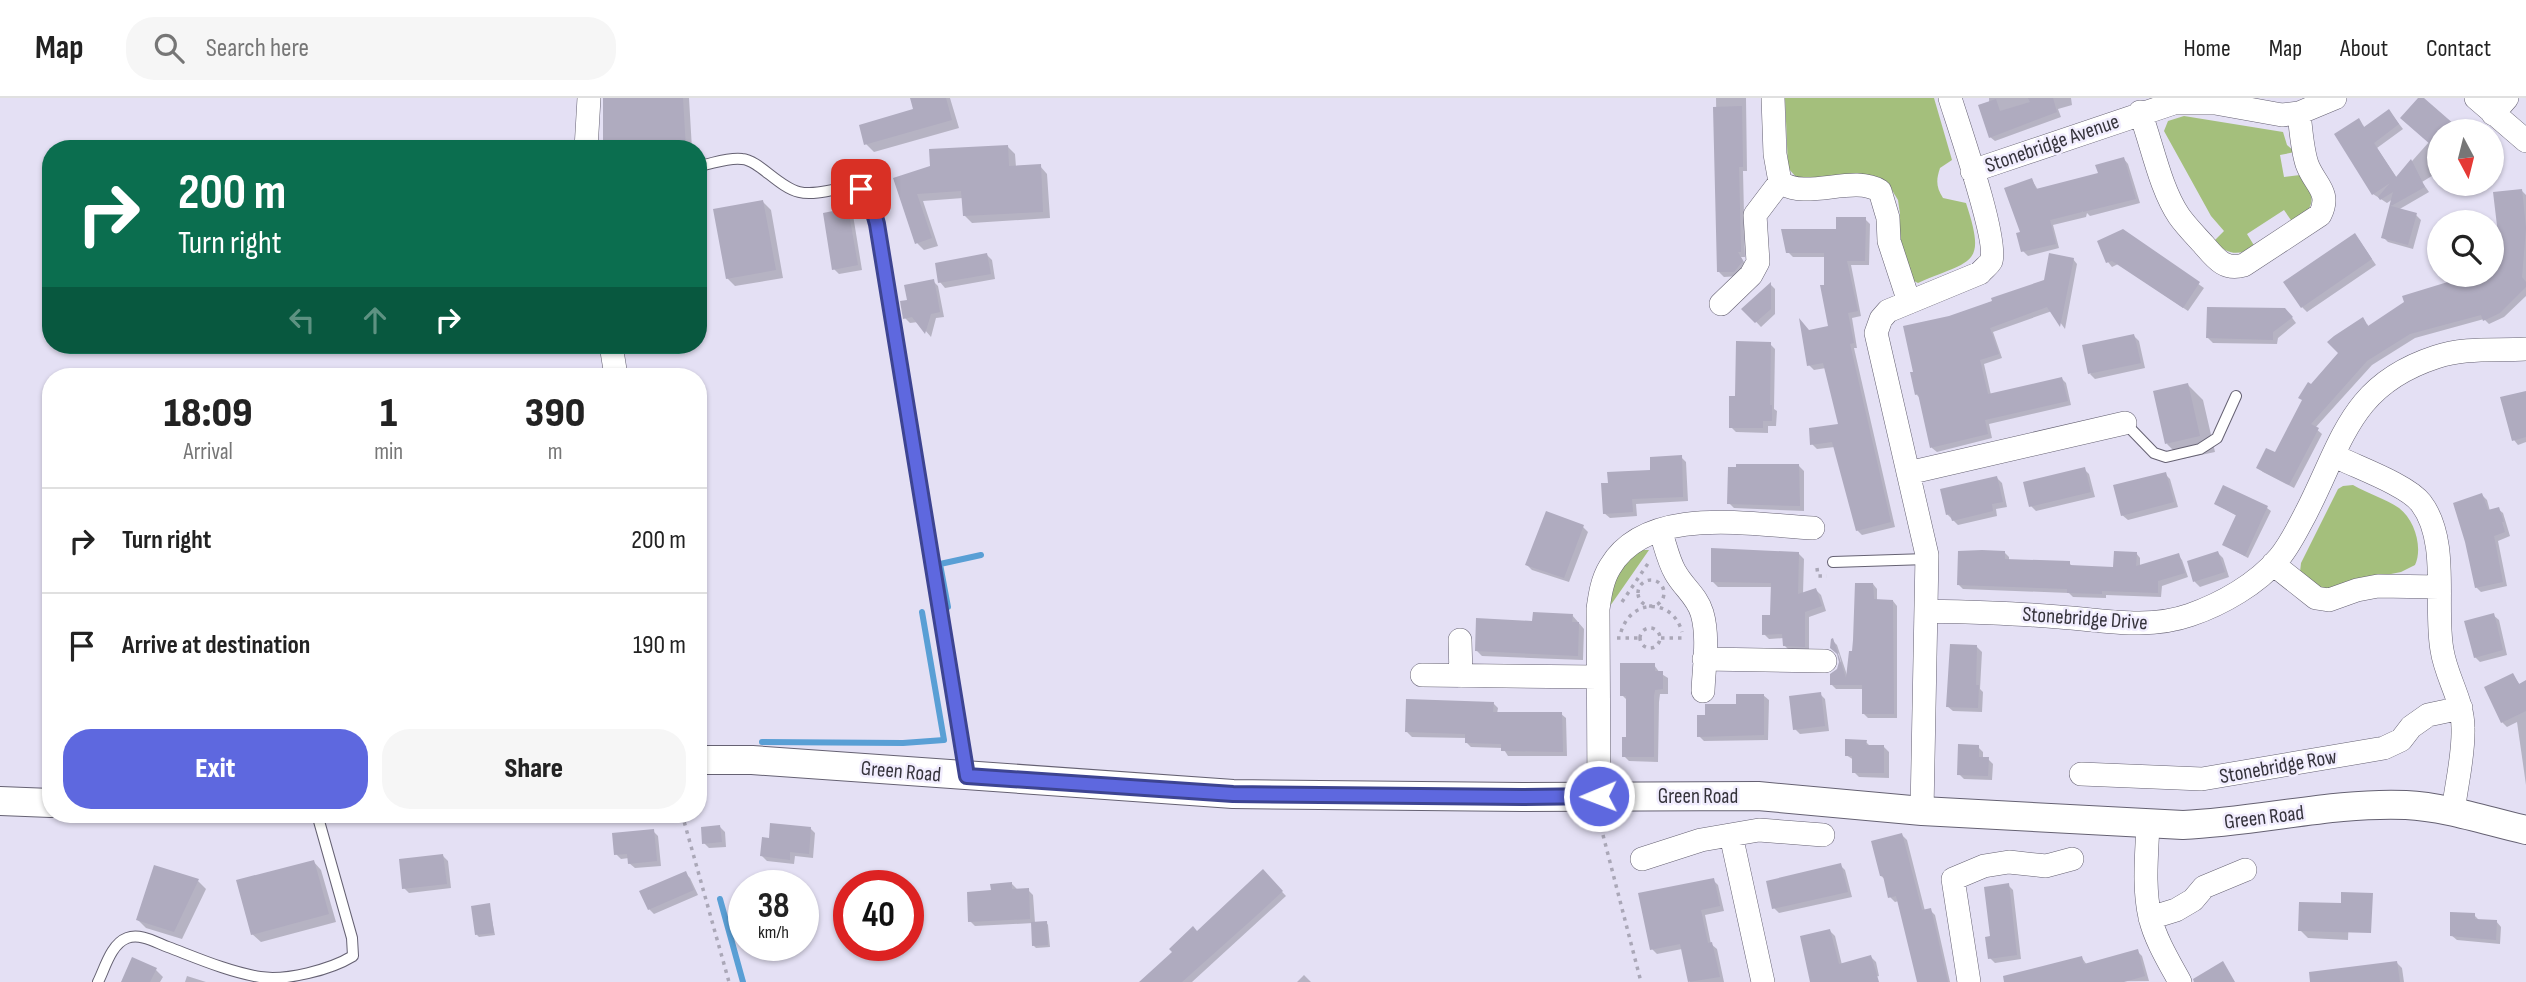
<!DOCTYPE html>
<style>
body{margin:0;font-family:"Sofia Sans Condensed",sans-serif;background:#f6f6f6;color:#222;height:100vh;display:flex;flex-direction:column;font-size:26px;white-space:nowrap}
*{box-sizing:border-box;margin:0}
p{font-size:23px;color:#767676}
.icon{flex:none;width:38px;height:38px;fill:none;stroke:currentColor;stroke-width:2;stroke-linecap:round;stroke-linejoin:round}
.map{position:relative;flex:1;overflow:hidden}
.side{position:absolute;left:42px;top:270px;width:665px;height:455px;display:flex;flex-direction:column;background:#fff;border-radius:28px;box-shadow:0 2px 5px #0004}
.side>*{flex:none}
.hud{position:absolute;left:42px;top:42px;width:665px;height:214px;border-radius:28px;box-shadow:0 2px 5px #0004;background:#0b6e4f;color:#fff;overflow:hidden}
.needle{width:46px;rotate:173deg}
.fabs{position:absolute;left:2427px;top:21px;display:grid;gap:14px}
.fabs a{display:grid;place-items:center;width:77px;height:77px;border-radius:50%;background:#fff;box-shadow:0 2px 5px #0004;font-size:35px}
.speed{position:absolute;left:728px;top:772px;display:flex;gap:14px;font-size:35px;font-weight:700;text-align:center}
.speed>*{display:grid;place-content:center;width:91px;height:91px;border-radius:50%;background:#fff;box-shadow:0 2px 5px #0004;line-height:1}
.speed small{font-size:18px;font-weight:400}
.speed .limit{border:10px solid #d22;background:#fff;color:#111}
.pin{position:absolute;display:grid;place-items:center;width:60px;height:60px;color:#fff;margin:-30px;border-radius:14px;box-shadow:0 4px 10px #0006}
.me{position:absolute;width:77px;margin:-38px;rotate:269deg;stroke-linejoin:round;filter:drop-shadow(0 0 5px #0008)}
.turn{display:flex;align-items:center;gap:24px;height:147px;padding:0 21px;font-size:32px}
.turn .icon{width:91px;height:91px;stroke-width:2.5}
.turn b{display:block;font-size:49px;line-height:60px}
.lanes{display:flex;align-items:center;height:66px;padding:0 21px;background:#0003;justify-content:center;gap:35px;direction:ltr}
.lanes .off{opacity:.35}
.eta{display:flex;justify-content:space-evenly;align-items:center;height:119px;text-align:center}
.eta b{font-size:42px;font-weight:800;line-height:49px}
.primary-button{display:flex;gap:14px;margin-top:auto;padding:14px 21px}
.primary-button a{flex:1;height:80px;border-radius:28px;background:#5e68df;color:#fff;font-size:28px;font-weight:800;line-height:80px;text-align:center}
.primary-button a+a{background:#f6f6f6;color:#222}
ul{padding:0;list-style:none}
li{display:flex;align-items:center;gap:21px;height:105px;padding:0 21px;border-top:2px solid #e0e0e0}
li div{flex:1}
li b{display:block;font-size:26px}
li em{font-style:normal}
header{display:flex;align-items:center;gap:42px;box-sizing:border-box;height:98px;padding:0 35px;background:#fff;border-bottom:2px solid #e0e0e0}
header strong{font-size:33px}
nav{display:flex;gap:38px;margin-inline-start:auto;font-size:24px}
.search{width:490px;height:63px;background:#f6f6f6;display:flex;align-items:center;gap:18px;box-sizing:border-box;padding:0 24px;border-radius:28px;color:#767676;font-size:26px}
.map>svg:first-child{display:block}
.green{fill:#a4bf7c}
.shadow{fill:#0003}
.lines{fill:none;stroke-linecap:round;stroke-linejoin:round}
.stream{stroke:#599fd5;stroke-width:6}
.building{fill:#afabbf}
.service-casing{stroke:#656172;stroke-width:12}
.minor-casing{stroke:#656172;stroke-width:24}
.tertiary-casing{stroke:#656172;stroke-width:30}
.path{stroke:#aaa7b7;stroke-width:3.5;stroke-dasharray:3.5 5;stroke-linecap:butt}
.service{stroke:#fff;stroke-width:10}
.minor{stroke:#fff;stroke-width:23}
.tertiary{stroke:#fff;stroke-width:28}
.route-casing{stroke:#3d4491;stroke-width:18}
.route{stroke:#5e68df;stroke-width:12}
.labels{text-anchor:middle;stroke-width:5;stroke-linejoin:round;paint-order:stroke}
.street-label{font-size:21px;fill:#35333b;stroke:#f1edfe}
</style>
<header>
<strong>Map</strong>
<div class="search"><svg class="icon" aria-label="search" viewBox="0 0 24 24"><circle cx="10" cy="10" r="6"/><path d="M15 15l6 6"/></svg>Search here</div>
<nav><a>Home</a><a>Map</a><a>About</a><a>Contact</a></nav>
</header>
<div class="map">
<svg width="2526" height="884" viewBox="0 0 2526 884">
<rect width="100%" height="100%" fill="#e4e0f4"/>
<!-- green -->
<path class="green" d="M1785 0H1934L1952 62 1940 70C1936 82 1936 89 1943 100L1966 105C1987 169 1972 161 1918 185L1908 180 1896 134 1900 116 1898 102 1890 89 1797 80 1788 70Z
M2184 18 2283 34 2287 47 2295 54 2280 57 2284 79 2300 77C2316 99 2317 109 2293 125L2284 112 2247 136 2255 149C2237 158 2228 157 2214 143L2224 133 2211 118 2164 33 2168 23Z
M2353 387C2367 395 2386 401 2399 410 2415 422 2423 450 2415 467L2401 474 2371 480 2339 491H2315L2300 474 2301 465 2338 391 2343 388Z
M1642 452H1649L1608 511C1608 489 1623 462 1642 452Z"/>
<!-- shadow -->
<path class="shadow" d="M604 0H689L692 51H605Z
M912 0H950L959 30 874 54 866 46 916 12Z
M1716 0H1746L1747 73H1743L1745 159H1741L1747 169 1739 178 1724 179 1719 174Z
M1989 0H2071L2072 7 2058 11 2061 19 1995 43 1990 39Z
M2420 0 2461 33H2440V73L2422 84 2429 94 2398 112 2416 117 2421 122 2413 151 2388 144 2383 139 2393 101 2387 105 2373 96 2363 27 2365 31 2393 18 2403 31 2377 50 2397 80 2429 44Z
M1007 48 1015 56 1016 69 1040 68 1047 76 1050 120 972 125 964 117 963 100 923 103 938 148 924 152 917 145 895 81Z
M2124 61 2128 66 2140 105 2090 118 2087 115 2086 119 2053 127 2059 150 2028 158 2023 153 2022 135 2032 82 2038 92 2100 77Z
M2522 93 2526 97V198L2504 219 2489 226 2484 221 2415 240 2372 267 2315 330 2322 336 2294 390 2263 374 2258 370 2276 357 2311 288 2367 226 2369 229 2463 181 2470 190 2484 177H2492L2499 138Z
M763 104 771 112 783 180 735 188 727 180Z
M848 112 853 117 862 172 839 176 834 171Z
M1865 121 1870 126 1869 167H1851L1861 218 1852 220 1857 250H1854L1895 429 1862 437 1857 432 1835 349 1817 351 1812 346 1840 328 1826 270 1814 272 1809 267V234L1830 230 1826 188V159H1793L1788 154Z
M2123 133 2204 190 2188 213 2118 166 2112 169 2108 164Z
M2359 142 2376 167 2307 214 2302 209Z
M987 157 992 162 995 181 945 190 940 184Z
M2073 161 2077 166 2065 231 2052 213 1993 234 2002 260 1984 266 1991 297 2062 281 2066 285 2071 307 1989 326 1992 340 1937 354 1932 350 1921 301 1916 296 1949 220 2045 183Z
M933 183 938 188 944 219 936 220 931 239 918 224 910 225 905 220 909 203Z
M1771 187 1775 191V216L1761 229 1744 211Z
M2290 217 2296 225 2278 240 2277 246 2213 245 2208 240Z
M2134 238 2139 243 2145 270 2095 281 2090 276Z
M1770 246 1775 251 1774 311 1777 313 1776 328H1768V335L1736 334 1731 329 1736 299Z
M2187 286 2203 302 2215 354 2182 361 2167 346Z
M2526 295V344L2518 347 2514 342Z
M1681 359 1686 364 1688 403 1636 406 1637 418 1610 420 1604 415 1652 374Z
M1799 368 1804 373V413L1734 410 1729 405 1738 371Z
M2084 371 2089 376 2095 399 2036 413 2031 408Z
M2165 376 2170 381 2178 409 2128 422 2122 417Z
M1997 380 2002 385 2007 409 1996 411 1997 418 1958 427 1947 416Z
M2482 397 2487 402 2490 413 2498 411 2503 415 2510 438 2498 443 2507 488 2481 494 2476 489Z
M2216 406 2267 410 2271 413 2248 460 2224 447 2237 418Z
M1547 416 1583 429 1588 434 1569 484 1532 472 1527 467Z
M2005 455 2009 459V463L2069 465 2073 469 2115 470 2136 455 2140 460V469L2178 457 2182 462 2188 479 2162 488 2161 499 2106 497V500L2073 499 2069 495 1963 491 1958 486Z
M2218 455 2223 460 2229 479 2200 489 2195 484 2189 464Z
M1799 456 1804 461 1803 496 1816 492 1821 497 1826 513 1809 519V553H1790L1785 548 1784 540 1769 541 1764 536 1772 519V489H1718L1713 484Z
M1873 486 1877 491V503H1893L1897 508V620H1868L1863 615 1864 591H1836L1832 587 1841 564 1839 556 1832 550V542L1837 547 1848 580Z
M1572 517 1584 531 1583 562 1482 558 1477 553 1534 525Z
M2493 517 2499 522 2507 557 2480 564 2475 559Z
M1977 549 1982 554 1980 591 1983 594 1982 614 1953 613 1947 608Z
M1654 567 1660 575 1668 580V596H1660L1659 604 1658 664 1629 663 1624 658 1627 640 1628 603 1622 597Z
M2513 577 2520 587 2526 588V687L2517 624 2507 629 2502 624Z
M1820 596 1825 601 1829 633 1800 636 1795 631Z
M1763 597 1769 602 1768 642 1704 643 1699 638 1707 619Z
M1493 605 1498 610 1497 616H1561L1566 620 1567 658H1508L1503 650 1471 649 1466 644V640L1412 639 1407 634Z
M1866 644 1871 649H1884L1889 654V680L1859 679 1854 674V662L1846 657Z
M1978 649 1983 654V661H1988L1993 666 1992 682 1964 681 1959 676Z
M720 729 725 734 726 749 709 750 704 745Z
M810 730 815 735 813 760 795 758 794 766 767 763 762 758 771 742Z
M653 733 658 738 661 768 635 770 629 765V760L621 761 616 756Z
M1902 737 1907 742 1925 813 1930 812 1935 817 1950 884H1919L1899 803 1895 804 1890 799 1886 782 1881 778Z
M443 758 448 763 451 790 409 795 404 790Z
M313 763 321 772 336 824 261 844 252 836Z
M1840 767 1845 772 1852 799 1779 815 1774 810Z
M1263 774 1286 798 1192 884H1145Z
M685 775 690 780 698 797 654 816 649 811Z
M1713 782 1718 787 1724 813 1705 817 1711 846 1717 851 1724 884H1690L1682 851 1657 856 1652 851Z
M198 783 206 791 182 841 146 830 138 822Z
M1012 786 1018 792H1028L1033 797 1035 825 1046 824 1048 827 1050 849 1036 850 1034 848 1033 825 975 828 970 823 993 794Z
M2008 787 2013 792 2021 861 1995 865 1990 860 1992 840Z
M489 807 495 837 479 839 477 837Z
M2349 815 2348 842 2308 840 2300 832Z
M2474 817 2480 823H2496L2501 829 2500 846 2457 842 2451 837Z
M1830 833 1835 838 1842 867 1871 859 1876 864 1879 878 1854 884H1812Z
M2137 853 2142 858 2149 883 2034 884 2082 860 2087 867Z
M2397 865 2402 870 2404 884H2371Z
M156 872 163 879 160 884H123Z
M1304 877 1311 884H1297Z
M187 878 206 884H185Z"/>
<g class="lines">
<!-- stream -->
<path class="stream" d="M948 509 940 466 981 457
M762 644 903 645 944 642 922 514
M720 801 743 884"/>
</g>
<!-- building -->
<path class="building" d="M603 0H683L686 51H603Z
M910 0H946L952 22 864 47 859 27 913 11Z
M2028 0H2053L2057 14 1989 40 1978 7 1996 1 2000 13 2030 4Z
M2418 0H2424L2455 27 2449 33H2440V45L2437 47H2431L2400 20Z
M1742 8 1743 69H1739L1741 154H1738L1743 163 1734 174H1717L1713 9Z
M2389 11 2399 26 2374 45 2396 79 2411 61 2425 89 2391 108 2417 115 2408 147 2381 140 2393 94 2380 102 2378 99 2390 85 2372 97 2334 36 2359 20 2364 29Z
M1008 47 1009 68 1041 66 1043 114 963 118 961 93 917 96 932 140 915 146 893 80 930 68 929 51Z
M2124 59 2136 101 2083 114 2082 112V114L2050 122 2056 146 2021 154 2016 135 2020 134 2004 90 2032 80 2036 91 2098 75 2095 67Z
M2522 91 2526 130 2522 179 2526 184V189L2500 215 2483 223 2481 217 2410 236 2367 263 2311 326 2319 330 2289 387 2256 370 2266 350 2275 354 2302 302 2298 300 2308 284 2311 286 2338 255 2327 244 2334 238 2363 219 2368 228 2404 204 2402 198 2464 179 2468 189 2482 177H2492L2494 136H2498L2493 94Z
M763 102 776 172 726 181 713 111Z
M848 110 858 167 832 172 823 115Z
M1836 119H1866L1865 163H1847L1858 213 1848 215 1854 245 1850 246 1891 424 1856 433 1832 344 1810 347 1809 330 1838 326 1823 265 1807 268 1799 220 1809 232 1828 228 1820 187H1824V155H1786L1781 131H1836Z
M2123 131 2200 184 2183 210 2112 163 2106 165 2097 143Z
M2355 135 2372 161 2301 210 2283 184Z
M987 155 991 176 938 185 935 165Z
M2049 155 2074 160 2060 229 2047 209 1990 230 1999 256 1980 262 1988 296 2062 279 2068 303 1985 322 1988 336 1930 350 1918 296 1915 297 1910 274H1913L1903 228 1949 218 1992 203 1991 200 2044 182Z
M934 181 940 214 931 216 925 236 912 219 903 221 900 203 907 202 904 187Z
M1771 184V211L1755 225 1741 211Z
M2207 209 2285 210 2293 219 2273 234V242L2206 240Z
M2134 236 2141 265 2088 276 2082 247Z
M1736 243 1771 244 1770 307H1772V323H1763V330H1729V298H1735Z
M2188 285 2200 338 2165 346 2153 293Z
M2526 293V339L2512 343 2500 299Z
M1682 357 1683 399 1632 401 1633 414 1603 416 1601 385H1608L1607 374 1650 372V359Z
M1736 366H1799L1800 408 1727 406 1728 369H1736Z
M2085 369 2091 394 2029 409 2023 384Z
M2166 374 2174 404 2121 418 2113 387Z
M1997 378 2003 404 1992 406 1993 413 1952 423 1950 416 1946 417 1940 391Z
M2223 387 2268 408 2245 458 2222 447 2236 417 2214 406Z
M2482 395 2488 412 2499 409 2504 424H2502L2505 434 2494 438 2503 484 2475 490 2465 444 2453 405Z
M1546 413 1584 427 1564 480 1525 467Z
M1711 450 1799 454 1798 496 1816 490 1822 508 1805 514V549L1783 548 1782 536 1762 537V517H1770L1771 485 1711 484Z
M1982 452 2005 453V461L2070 463V467L2113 469 2114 453 2137 454 2136 468 2179 455 2185 475 2158 483V495L2102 493V496L2067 495V491L1957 487 1958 453Z
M2218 453 2225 474 2193 484 2187 463Z
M1855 485H1873L1874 501 1893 502 1894 616H1862V587H1830V576L1837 571 1839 564 1837 556 1830 550 1831 541 1833 540 1846 580 1849 553H1852L1853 542Z
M1533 514 1573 516 1572 524H1579L1578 558 1475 553 1476 520 1532 523Z
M2494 515 2503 552 2474 560 2464 523Z
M1950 546 1977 547 1976 587H1979L1978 610 1946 609Z
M1620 565H1655V573H1663V591L1655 592 1654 598V659H1622V639H1626V598H1620Z
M2513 575 2519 586 2526 582V613L2501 625 2484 589Z
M1821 594 1825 628 1793 632 1789 598Z
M1736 596H1764V637L1697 639V617H1705V606H1736Z
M1406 601 1494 604 1493 614H1562L1563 654 1501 653V646L1465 645V636L1405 634Z
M1845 641 1867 642 1866 647H1884V675H1852V658H1845Z
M1958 646 1979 647V659H1989L1988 678 1957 677Z
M770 725 811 729 809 756 790 754V762L760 758 762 739 769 740Z
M720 727 722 744 702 746 701 729Z
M654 731 657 763 628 766 627 756 614 757 612 735Z
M1902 735 1922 812 1931 810 1948 884H1917L1896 798 1888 800 1883 778H1880L1871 743Z
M443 756 447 786 402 791 399 761Z
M314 762 329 816 251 837 236 782Z
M1841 765 1848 794 1772 811 1766 783Z
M154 767 199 781 174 834 136 822Z
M1263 771 1283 793 1256 818 1182 884H1139L1172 854 1169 851 1193 828 1197 833Z
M686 773 694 792 648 812 639 793Z
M1714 780 1720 808 1701 812 1708 845 1712 844 1720 879 1688 884 1680 846 1650 852 1638 795Z
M1012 784V791L1029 790 1030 821 968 824 967 794 991 792 990 786Z
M2009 785 2017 857 1988 861 1985 839 1990 838 1984 789Z
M2341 794 2373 795 2371 835 2298 833 2299 804 2341 805Z
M490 805 494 835 475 837 471 808Z
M2450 814 2475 815V821L2497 822 2496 842 2450 838Z
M1047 823 1048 847 1032 848 1031 824Z
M1830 831 1839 866 1871 857 1879 884H1810L1800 838Z
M2138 851 2145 878 2124 884H2004L2003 878 2082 858 2084 866Z
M132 859 157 870 150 884H121Z
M2223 863 2235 884H2194L2193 881Z
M2397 863 2400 884H2310L2309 874Z"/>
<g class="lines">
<defs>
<path id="service" d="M698 68C712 66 728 59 742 61 759 62 778 89 799 94 815 98 838 90 854 88L861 91 872 108 967 675
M2125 325 2154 355 2166 359 2200 351 2217 340 2236 298
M1833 464 1927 461
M1599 725V700
M98 884C105 870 111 846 127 840 140 835 155 844 168 849 197 860 229 874 260 879 286 883 330 872 353 858L352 840 317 716"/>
<path id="minor" d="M1773 0 1775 56 1780 84C1806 103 1853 76 1880 93L1888 120 1889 143 1909 204
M2476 0 2526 43
M2140 14C2152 46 2160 90 2179 118 2186 128 2196 138 2204 147 2216 161 2225 173 2244 167L2320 117C2332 94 2314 86 2307 66 2302 51 2301 32 2299 15
M2493 16 2507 0
M586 51 589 0
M1972 73 2174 5H2215L2282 17 2299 15 2335 0
M1721 206 1751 177 1758 164 1755 117 1780 84
M611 247 616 278
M2333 360 2341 361C2362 371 2408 388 2421 405 2450 443 2434 508 2442 552 2446 579 2463 602 2463 630 2464 658 2456 687 2453 715
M1908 375 2125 325
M1660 432C1665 446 1668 462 1675 474 1683 489 1697 498 1702 515 1709 539 1704 568 1703 593
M2273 466 2316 500 2329 502 2357 492 2378 488 2439 489
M1927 513C1971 514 2015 515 2059 519 2104 522 2147 532 2190 517 2222 506 2257 486 2279 460 2290 447 2298 430 2306 415 2343 343 2350 287 2436 259 2465 249 2497 253 2526 251
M1460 542 1461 578
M1704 561 1825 563
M1422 577 1598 579
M2081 676 2202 681 2384 650 2401 642 2411 629 2428 617 2461 610
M1599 698 1598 511C1600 497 1602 482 1610 469 1647 406 1752 427 1813 430
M1922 713 1927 457 1876 235 1881 221 1888 213 1980 175C1983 171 1989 167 1991 163 1999 144 1958 26 1950 0
M2148 725C2147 755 2143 788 2150 819 2155 841 2169 864 2180 884
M1731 737 1763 884
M1642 761 1701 742 1759 732 1823 737
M2150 820 2176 812 2193 802 2204 789 2245 772
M1969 884 1953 781 1984 768 2009 764 2046 768 2072 761"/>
<path id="tertiary" d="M698 662H752L1233 696 1522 699 1758 698 1922 713 2183 727C2258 724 2332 704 2406 707 2446 709 2487 723 2526 732
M0 703 51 705"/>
</defs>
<!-- service casing -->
<use href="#service" class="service-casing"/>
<!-- minor casing -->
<use href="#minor" class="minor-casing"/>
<!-- tertiary casing -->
<use href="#tertiary" class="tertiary-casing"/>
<!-- path -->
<path class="path" d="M1817 470 1818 478H1827
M1638 495a13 13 0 1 1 26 0a13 13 0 1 1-26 0Z
M1622 504 1649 464
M1640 540a10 10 0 1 1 20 0a10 10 0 1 1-20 0Z
M1621 534C1631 500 1673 500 1682 534
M1617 540H1640
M1661 540H1684
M682 716 729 884
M1603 737 1641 884"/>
<!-- service -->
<use href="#service" class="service"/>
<!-- minor -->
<use href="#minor" class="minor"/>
<!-- tertiary -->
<use href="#tertiary" class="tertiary"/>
</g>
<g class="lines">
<defs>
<path id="route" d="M861 91 872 108 877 126 967 678 1233 696 1522 699 1599 698"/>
</defs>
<!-- route casing -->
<use href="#route" class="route-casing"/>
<!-- route -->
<use href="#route" class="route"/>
</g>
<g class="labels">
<!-- street labels -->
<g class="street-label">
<text transform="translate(2052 45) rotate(-19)" y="7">Stonebridge Avenue</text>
<text transform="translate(2085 520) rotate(4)" y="7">Stonebridge Drive</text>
<text transform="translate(2278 668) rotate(-10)" y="7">Stonebridge Row</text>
<text transform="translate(901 673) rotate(5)" y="7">Green Road</text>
<text x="1698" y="705">Green Road</text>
<text transform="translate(2264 719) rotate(-7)" y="7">Green Road</text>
</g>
</g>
</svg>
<div class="fabs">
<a><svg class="needle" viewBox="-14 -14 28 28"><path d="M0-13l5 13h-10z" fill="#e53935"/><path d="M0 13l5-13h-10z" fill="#767676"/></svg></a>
<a><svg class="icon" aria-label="search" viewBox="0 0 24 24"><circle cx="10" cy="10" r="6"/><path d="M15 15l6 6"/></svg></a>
</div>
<div class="speed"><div>38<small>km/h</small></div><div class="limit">40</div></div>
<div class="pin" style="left:861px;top:91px;background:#d93025"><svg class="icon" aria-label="arrive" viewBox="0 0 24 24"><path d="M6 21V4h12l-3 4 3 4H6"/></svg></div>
<svg class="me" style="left:1599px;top:698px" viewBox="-20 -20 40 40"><circle r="17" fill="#5e68df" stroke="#fff" stroke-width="3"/><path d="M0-11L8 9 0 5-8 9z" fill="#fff"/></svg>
<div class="hud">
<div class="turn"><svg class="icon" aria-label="right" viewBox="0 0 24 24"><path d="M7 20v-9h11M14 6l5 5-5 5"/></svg><div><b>200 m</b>Turn right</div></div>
<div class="lanes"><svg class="icon off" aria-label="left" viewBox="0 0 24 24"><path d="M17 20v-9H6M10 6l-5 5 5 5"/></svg><svg class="icon off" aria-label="ahead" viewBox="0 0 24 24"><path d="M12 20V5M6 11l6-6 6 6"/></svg><svg class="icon" aria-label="right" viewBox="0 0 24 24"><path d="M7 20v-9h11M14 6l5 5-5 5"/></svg></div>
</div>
<section class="side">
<div class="eta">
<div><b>18:09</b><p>Arrival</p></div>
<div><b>1</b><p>min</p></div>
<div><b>390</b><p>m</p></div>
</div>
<ul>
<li><svg class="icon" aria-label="right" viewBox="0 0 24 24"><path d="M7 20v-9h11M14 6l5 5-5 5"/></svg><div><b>Turn right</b></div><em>200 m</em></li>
<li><svg class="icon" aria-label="arrive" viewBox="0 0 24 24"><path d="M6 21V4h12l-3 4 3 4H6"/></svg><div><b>Arrive at destination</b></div><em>190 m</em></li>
</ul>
<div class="primary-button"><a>Exit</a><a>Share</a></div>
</section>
</div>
